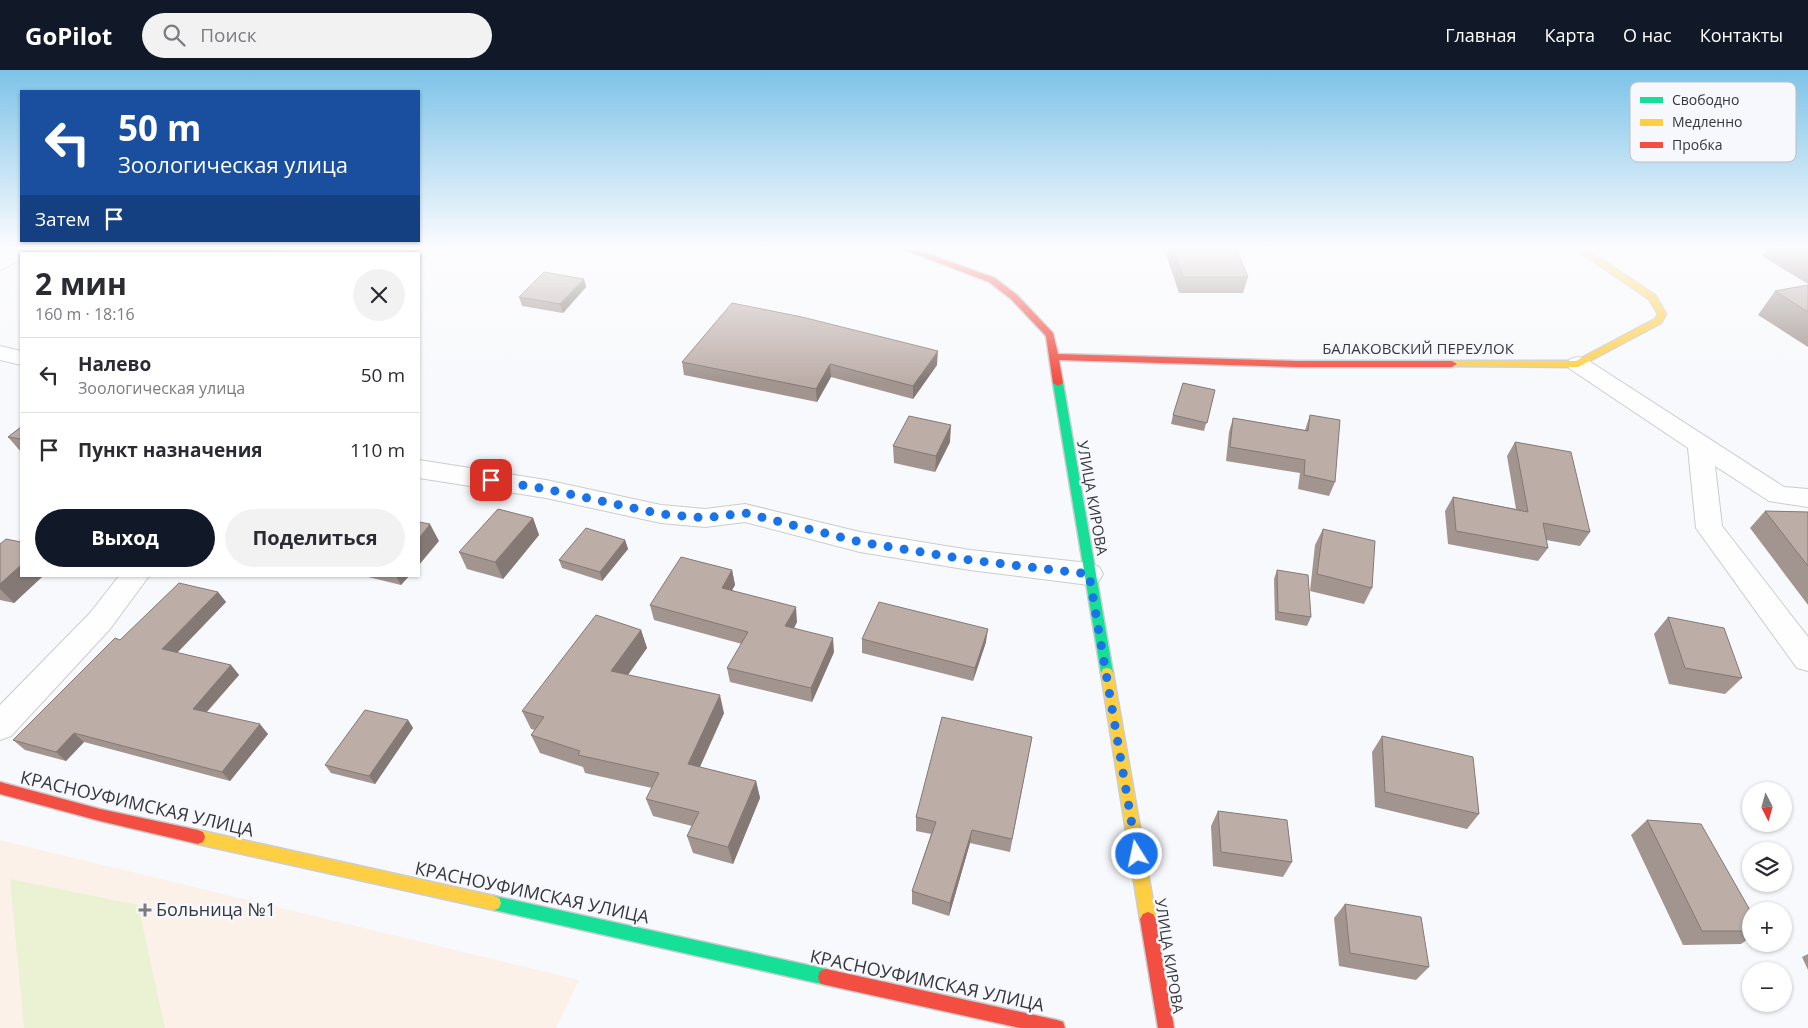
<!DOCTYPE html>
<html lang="ru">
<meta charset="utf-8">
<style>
body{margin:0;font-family:"Open Sans",sans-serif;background:#f2f2f3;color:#2b2b33;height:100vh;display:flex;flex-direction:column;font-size:19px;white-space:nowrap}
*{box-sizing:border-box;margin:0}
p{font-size:16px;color:#7c7c81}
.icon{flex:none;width:28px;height:28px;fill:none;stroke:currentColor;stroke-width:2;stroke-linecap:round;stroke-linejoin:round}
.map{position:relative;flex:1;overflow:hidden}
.sheet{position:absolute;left:20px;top:182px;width:400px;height:325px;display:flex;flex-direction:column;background:#fff;border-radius:0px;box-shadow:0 1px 4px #0004}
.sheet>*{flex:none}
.top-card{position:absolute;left:20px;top:20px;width:400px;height:152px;border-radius:0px;box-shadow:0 1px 4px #0004;background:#1a4fa0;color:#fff;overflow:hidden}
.needle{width:32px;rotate:174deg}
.controls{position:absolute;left:1742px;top:712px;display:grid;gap:10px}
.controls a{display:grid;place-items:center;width:50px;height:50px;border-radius:50%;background:#fff;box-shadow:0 1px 4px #0004;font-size:25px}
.pin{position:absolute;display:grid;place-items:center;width:42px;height:42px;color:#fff;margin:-21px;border-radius:10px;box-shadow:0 2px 8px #0006}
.me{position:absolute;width:55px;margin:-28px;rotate:350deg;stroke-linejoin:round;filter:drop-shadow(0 0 4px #0008)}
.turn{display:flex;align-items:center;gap:18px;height:105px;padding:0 15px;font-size:22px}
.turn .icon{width:65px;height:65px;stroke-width:2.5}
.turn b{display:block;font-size:35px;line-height:42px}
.then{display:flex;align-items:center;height:48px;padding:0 15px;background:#0003;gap:10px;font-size:19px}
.round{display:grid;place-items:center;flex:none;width:52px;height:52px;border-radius:26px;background:#f2f2f3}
.summary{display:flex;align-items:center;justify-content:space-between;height:85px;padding:0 15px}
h1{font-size:30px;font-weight:700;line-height:38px}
.action{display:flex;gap:10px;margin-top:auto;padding:10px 15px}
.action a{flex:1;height:58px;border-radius:30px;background:#111827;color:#fff;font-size:20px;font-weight:700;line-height:58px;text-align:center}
.action a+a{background:#f2f2f3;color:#2b2b33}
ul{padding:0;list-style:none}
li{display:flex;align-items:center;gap:15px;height:75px;padding:0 15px;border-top:1px solid #e1e1e2}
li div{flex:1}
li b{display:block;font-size:19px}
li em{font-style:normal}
header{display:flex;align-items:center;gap:30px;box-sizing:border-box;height:70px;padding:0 25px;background:#111827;color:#fff}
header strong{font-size:24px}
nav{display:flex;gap:28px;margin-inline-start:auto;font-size:18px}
.search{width:350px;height:45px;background:#f2f2f3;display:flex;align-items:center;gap:12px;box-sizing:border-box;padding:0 18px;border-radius:28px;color:#7c7c81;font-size:19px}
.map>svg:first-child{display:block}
.medical{fill:#fbf1e9}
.green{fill:#eaf2d3}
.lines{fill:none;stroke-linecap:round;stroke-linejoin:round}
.street-casing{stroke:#cbcccf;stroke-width:2}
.fast-casing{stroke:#cbcccf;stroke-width:3}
.slow-casing{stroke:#cbcccf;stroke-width:3}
.jam-casing{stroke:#cbcccf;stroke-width:3}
.street{fill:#fefeff;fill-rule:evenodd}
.fast{fill:#16e098;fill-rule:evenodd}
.slow{fill:#ffcf43;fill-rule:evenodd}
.jam{fill:#f24e42;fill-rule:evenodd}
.wall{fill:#a29590}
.shaded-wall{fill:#847975}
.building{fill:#bcada7;stroke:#847975}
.route{stroke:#1a73e8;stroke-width:9;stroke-dasharray:0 16.2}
.poi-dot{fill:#7b7b7e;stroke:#f6f8fe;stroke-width:2}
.labels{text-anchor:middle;stroke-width:5;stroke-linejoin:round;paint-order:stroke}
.street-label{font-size:15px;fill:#37373a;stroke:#f6f8fe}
.near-street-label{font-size:18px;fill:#37373a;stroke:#f6f8fe}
.near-poi-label{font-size:18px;fill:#37373a;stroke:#f6f8fe;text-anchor:start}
.key{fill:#f6f8fe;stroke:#bdbec3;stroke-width:1}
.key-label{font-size:14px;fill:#37373a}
</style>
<header>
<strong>GoPilot</strong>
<div class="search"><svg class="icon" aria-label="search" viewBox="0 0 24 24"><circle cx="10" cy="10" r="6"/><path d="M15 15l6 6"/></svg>Поиск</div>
<nav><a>Главная</a><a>Карта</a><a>О нас</a><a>Контакты</a></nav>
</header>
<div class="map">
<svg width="1808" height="958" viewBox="0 0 1808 958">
<rect width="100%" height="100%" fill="#f8f9fc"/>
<!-- medical -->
<path class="medical" d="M0 770 579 910 556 958H0Z"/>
<!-- green -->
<path class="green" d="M10 809 138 835 165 958H24Z"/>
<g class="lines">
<defs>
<path id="street" d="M13 178H38L32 184H21V190L0 200V186Z
M412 178H433L424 188 419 190V184H407Z
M0 276 21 281V295L0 290Z
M1578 287 1586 289 1784 417 1808 419V437L1769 431 1715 396 1722 456 1808 567V601L1797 598 1696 458 1688 378 1570 299 1567 294 1570 289Z
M419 390 546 410 661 435 705 439 745 434 860 462 970 480 1089 493 1099 497 1103 504 1099 511 1089 515 970 500 860 482 745 452 705 457 661 453 546 428 419 408Z
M119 506H149L110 559 11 666 0 670V635L90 543Z"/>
<path id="fast" d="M1058 310 1063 313 1113 603 1111 607 1107 608 1103 607 1101 603 1053 313Z
M494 826 826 899 832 901 834 907 832 913 826 915 494 840 489 838 487 833 489 828Z"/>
<path id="slow" d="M1574 178H1584L1655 225 1666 244 1661 253 1578 297 1449 296 1447 294 1452 291H1576L1655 249 1658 244 1649 229Z
M1107 598 1111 599 1113 603 1156 849 1153 854 1148 856 1143 854 1140 849 1101 603 1103 599Z
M198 760 494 826 499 828 501 833 499 838 494 840 198 774 193 772 191 767 193 762Z"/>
<path id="jam" d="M900 178H912L995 208 1017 225 1053 263 1058 284 1298 291H1452L1457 294 1452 297H1298L1059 290 1063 313 1058 316 1053 313 1046 266 1011 229 989 212Z
M0 712 100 739 198 760 203 762 205 767 203 772 198 774 100 751 0 724Z
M1148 842 1153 844 1156 849 1174 958H1158L1140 849 1143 844Z
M826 899 1057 950 1063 952 1065 958H1020L826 915 820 913 818 907 820 901Z"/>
</defs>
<!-- street casing -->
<use href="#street" class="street-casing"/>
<!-- fast casing -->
<use href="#fast" class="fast-casing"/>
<!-- slow casing -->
<use href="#slow" class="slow-casing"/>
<!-- jam casing -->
<use href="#jam" class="jam-casing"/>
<!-- street -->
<use href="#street" class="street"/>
<!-- fast -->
<use href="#fast" class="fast"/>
<!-- slow -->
<use href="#slow" class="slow"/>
<!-- jam -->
<use href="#jam" class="jam"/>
</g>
<!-- wall -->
<path class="wall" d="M242 178H258L290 184H245Z
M1164 178H1236L1248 207 1243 223H1179Z
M1768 178H1808V214L1762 186Z
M584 209 586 217 563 243 522 236 519 227Z
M1808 215V277L1758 245 1775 221Z
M682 292 937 295 913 329 831 307 817 332 684 305Z
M1215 320 1204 361 1171 354 1173 345Z
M1310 345 1335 412 1329 426 1298 419 1300 403 1226 391 1229 362 1233 348 1305 360Z
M21 357V382L8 367Z
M950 372 935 402 894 393 893 376Z
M1515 372 1590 462 1580 476 1546 470 1548 478 1538 491 1448 474 1445 441 1453 427 1516 439 1507 386Z
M1765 441 1808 442V535L1750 458Z
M533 448 539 465 503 509 467 499 459 482Z
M1323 459 1372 518 1364 534 1310 521 1315 475Z
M625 470 628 479 602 511 562 498 559 490Z
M0 474 21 506H43L14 533 0 530Z
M732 500 735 515 732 520 797 552 794 558 834 582 812 632 730 612 727 598 742 574 654 550 650 535Z
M1277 500 1311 547 1307 556 1275 550 1274 509Z
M364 506H409L401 515Z
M218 522 226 532 177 583 231 595 239 605 207 642 268 664 230 711 84 672 66 691 25 680 13 670 120 570Z
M1668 547 1742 608 1725 624 1669 614 1654 564Z
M641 560 647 578 628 605 724 643 700 697 756 711 760 728 733 794 693 783 687 766 692 756 653 746 646 729 652 718 585 703 583 697 540 683 531 665 535 660 531 659 522 641Z
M862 569 986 572 973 611 862 583Z
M408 650 413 658 375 714 331 703 325 695Z
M1382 666 1479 744 1467 759 1375 737 1372 682Z
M1032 667 1010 782 970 773 949 846 912 834V821L931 764 916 761V747Z
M1218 741 1292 792 1283 807 1213 796 1211 756Z
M1647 750 1751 842V867L1741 874 1683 875 1631 765Z
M1345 834 1429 897 1416 910 1339 896 1334 848Z
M1808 884V900L1802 887Z"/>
<!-- shaded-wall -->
<path class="shaded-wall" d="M584 209 586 217 563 243 560 234Z
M938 281 937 295 913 329V316Z
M830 294 831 307 817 332 816 319Z
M951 355 950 372 935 402 936 386Z
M533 448 539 465 503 509 495 492Z
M430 454 439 471 419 495V468Z
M625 470 628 479 602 511 600 502Z
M21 495V506H43L14 533 0 519V514Z
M732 500 735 515 725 532 722 518Z
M396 506H409L401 515Z
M218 522 226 532 171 589 162 579Z
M796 537 797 552 787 571 785 556Z
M988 559 986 572 973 611 975 598Z
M641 560 647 578 617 620 611 601Z
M833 568 834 582 812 632 811 618Z
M231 595 239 605 201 648 193 639Z
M720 625 724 643 693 712 688 694Z
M408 650 413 658 375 714 369 706Z
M260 654 268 664 230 711 222 702Z
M74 663 84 672 66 691 56 682Z
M756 711 760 728 733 794 728 777Z
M972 760 970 773 949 846 950 833Z"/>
<!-- building -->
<path class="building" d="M243 178H258L290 184H248Z
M1173 178H1236L1248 207H1183Z
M544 202 584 209 560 234 519 227Z
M1808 215V242L1775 221Z
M732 233 802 247 938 281 913 316 830 294 816 319 682 292Z
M1183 313 1215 320 1207 353 1173 345Z
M1310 345 1340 350 1335 412 1304 405 1305 390 1230 377 1233 348 1308 361Z
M909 346 951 355 936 386 893 376Z
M21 357V369L8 367Z
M1515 372 1571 382 1590 462 1543 453 1548 478 1456 461 1453 427 1528 442Z
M498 439 533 448 495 492 459 482Z
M1765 441 1808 442V496Z
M419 452 430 454 419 468Z
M586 458 625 470 600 502 559 490Z
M1323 459 1375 471 1372 518 1317 504Z
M6 469 21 472V495L0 514V474Z
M681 487 732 500 722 518 796 537 785 556 833 568 811 618 727 598 748 562 650 535Z
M1277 500 1308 505 1311 547 1278 542Z
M179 513 218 522 162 579 231 595 193 639 260 654 222 702 74 663 56 682 13 670 115 568 120 570Z
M879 532 988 559 975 598 862 569Z
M596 545 641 560 611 601 720 625 688 694 756 711 728 777 687 766 699 742 646 729 659 703 578 685 580 681 531 665 544 647 522 641Z
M1668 547 1724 558 1742 608 1685 598Z
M365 640 408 650 369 706 325 695Z
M942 647 1032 667 1012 769 972 760 950 833 912 821 936 752 916 747Z
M1382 666 1473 687 1479 744 1385 722Z
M1218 741 1287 750 1292 792 1221 782Z
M1647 750 1701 754 1751 842V861H1702Z
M1345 834 1421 847 1429 897 1350 883Z"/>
<!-- sky -->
<linearGradient id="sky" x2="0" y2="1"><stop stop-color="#7dc3e8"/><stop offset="0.57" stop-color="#fcfcfe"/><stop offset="1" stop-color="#fcfcfe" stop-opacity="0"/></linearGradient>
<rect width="1808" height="312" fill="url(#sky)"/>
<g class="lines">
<!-- route -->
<path class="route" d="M491 410 546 419 661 444 705 448 745 443 860 472 970 490 1089 504 1137 784"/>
</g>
<!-- markers -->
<path class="poi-dot" d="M142.5 832.5h5v5h5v5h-5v5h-5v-5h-5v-5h5z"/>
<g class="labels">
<!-- street labels -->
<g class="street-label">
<text x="1418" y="284">БАЛАКОВСКИЙ ПЕРЕУЛОК</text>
<text transform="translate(1092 428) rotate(80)" y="5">УЛИЦА КИРОВА</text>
<text transform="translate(1169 886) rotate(81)" y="5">УЛИЦА КИРОВА</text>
</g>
<!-- near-street labels -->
<g class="near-street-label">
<text transform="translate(137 734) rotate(13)" y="6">КРАСНОУФИМСКАЯ УЛИЦА</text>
<text transform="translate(532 823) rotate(12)" y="6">КРАСНОУФИМСКАЯ УЛИЦА</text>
<text transform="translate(927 911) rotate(12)" y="6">КРАСНОУФИМСКАЯ УЛИЦА</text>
</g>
<!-- near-poi labels -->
<g class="near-poi-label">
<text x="156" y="846">Больница №1</text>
</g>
</g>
<!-- legend -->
<rect x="1630" y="12" width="166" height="80" rx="8" class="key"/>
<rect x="1640" y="27" width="23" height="6" fill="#16e098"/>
<rect x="1640" y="49" width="23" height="7" fill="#ffcf43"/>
<rect x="1640" y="72" width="23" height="6" fill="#f24e42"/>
<g class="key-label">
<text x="1672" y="35">Свободно</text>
<text x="1672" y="57">Медленно</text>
<text x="1672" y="80">Пробка</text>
</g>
</svg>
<div class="controls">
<a><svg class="needle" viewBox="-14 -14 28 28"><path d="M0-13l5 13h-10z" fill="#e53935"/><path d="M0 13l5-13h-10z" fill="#7c7c81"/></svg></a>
<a><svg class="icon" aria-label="layers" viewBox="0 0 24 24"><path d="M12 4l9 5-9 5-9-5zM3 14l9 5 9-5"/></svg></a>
<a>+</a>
<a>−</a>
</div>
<div class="pin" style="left:491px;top:410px;background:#d93025"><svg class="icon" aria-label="arrive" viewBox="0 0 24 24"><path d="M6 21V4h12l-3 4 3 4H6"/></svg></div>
<svg class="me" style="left:1137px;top:784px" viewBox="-20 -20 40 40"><circle r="17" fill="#1a73e8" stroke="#fff" stroke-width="3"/><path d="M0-11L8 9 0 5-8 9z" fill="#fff"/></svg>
<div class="top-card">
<div class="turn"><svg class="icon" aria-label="left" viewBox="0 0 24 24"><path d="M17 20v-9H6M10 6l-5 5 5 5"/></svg><div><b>50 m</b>Зоологическая улица</div></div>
<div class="then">Затем<svg class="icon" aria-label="arrive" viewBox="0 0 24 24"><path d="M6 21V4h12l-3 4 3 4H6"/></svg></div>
</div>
<section class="sheet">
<div class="summary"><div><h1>2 мин</h1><p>160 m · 18:16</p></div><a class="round"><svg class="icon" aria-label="close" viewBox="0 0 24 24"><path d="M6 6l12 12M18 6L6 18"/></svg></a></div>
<ul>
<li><svg class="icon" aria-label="left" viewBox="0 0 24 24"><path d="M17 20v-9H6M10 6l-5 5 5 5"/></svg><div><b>Налево</b><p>Зоологическая улица</p></div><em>50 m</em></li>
<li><svg class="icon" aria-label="arrive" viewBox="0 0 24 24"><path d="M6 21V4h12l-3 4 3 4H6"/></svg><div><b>Пункт назначения</b></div><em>110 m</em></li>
</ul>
<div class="action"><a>Выход</a><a>Поделиться</a></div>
</section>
</div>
